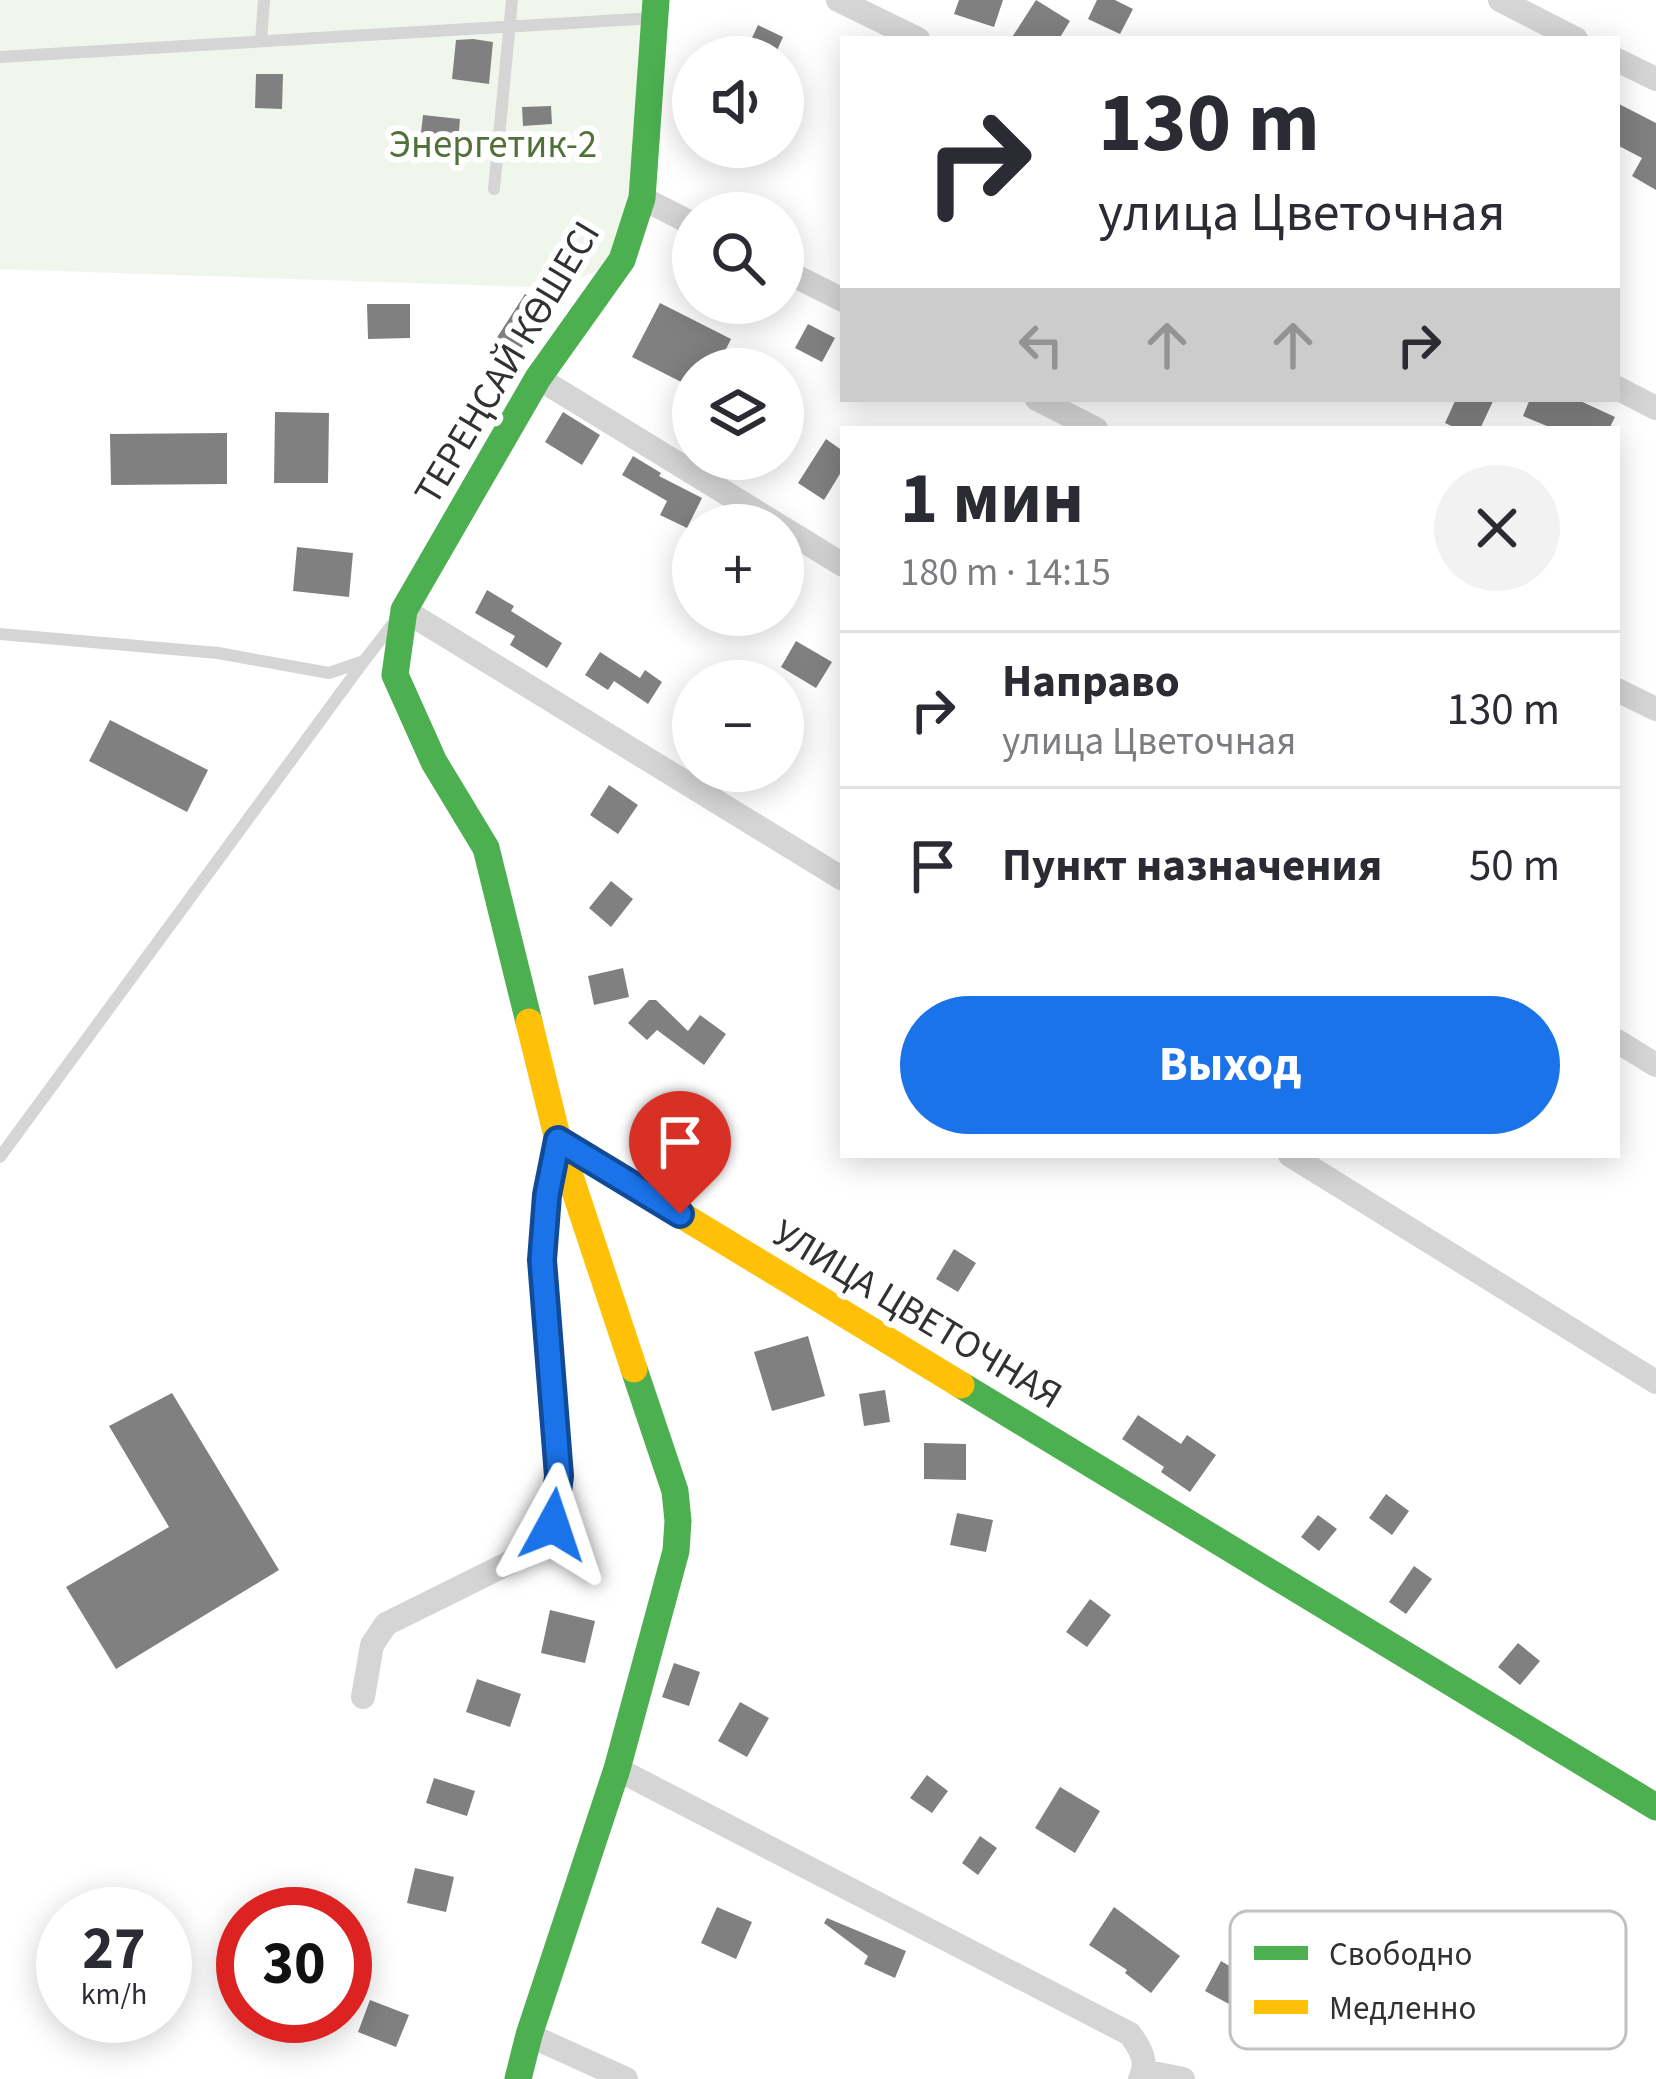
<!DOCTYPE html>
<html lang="ru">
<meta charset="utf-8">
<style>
body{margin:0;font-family:"Source Sans 3",sans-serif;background:#f2f2f3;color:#2b2b33;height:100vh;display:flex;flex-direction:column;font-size:45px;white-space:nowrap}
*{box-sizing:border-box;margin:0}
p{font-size:39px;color:#7c7c81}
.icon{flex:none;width:66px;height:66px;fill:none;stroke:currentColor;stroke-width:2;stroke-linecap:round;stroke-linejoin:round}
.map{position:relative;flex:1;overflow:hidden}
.panel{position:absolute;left:840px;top:426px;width:780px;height:732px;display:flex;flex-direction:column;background:#fff;border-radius:0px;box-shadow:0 6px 30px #0003}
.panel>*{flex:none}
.hud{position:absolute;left:840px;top:36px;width:780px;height:366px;border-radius:0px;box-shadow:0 6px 30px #0003;background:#fff;color:#2b2b33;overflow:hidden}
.fabs{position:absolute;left:672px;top:36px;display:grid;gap:24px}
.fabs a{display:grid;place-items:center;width:132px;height:132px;border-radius:50%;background:#fff;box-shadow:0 6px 30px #0003;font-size:60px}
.speed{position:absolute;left:36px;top:1887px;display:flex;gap:24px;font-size:60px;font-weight:700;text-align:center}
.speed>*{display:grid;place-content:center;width:156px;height:156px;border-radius:50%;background:#fff;box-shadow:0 6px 30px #0003;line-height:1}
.speed small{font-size:30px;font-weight:400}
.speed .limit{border:18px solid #d22;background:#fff;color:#111}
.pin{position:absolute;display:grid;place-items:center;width:102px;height:102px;color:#fff;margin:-123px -51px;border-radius:50% 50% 50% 0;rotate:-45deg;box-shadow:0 0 12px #0007}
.pin .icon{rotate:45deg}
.me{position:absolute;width:132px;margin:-66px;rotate:5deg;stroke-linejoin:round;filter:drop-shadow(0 0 9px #0008)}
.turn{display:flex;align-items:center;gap:42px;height:252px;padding:0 60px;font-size:54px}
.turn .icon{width:156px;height:156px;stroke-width:2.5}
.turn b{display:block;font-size:84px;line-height:102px}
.lanes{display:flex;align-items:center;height:114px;padding:0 60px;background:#0003;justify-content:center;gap:60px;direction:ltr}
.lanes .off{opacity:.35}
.round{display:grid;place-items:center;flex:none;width:126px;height:126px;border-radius:63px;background:#f2f2f3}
.head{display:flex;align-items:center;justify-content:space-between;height:204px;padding:0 60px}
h1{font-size:72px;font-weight:700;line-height:90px}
.cta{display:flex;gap:24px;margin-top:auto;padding:24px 60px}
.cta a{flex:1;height:138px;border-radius:72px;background:#1a73e8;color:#fff;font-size:48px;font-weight:700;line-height:138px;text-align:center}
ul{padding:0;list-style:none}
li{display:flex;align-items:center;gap:36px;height:156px;padding:0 60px;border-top:3px solid #e1e1e2}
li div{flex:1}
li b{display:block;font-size:45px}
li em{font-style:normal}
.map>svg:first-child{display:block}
.green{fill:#f1f6ed}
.building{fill:#808080}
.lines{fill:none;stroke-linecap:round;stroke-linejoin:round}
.lane{stroke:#d5d5d5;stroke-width:12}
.street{stroke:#d5d5d5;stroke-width:24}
.fast{stroke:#4caf50;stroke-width:27}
.slow{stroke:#ffc107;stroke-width:27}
.route-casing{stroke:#114b97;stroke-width:30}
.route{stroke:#1a73e8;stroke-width:21}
.labels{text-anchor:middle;stroke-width:12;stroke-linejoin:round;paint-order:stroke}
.park-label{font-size:39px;fill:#517139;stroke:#fff}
.street-label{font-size:39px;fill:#313131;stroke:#fff}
.key{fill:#fff;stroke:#c1c1c1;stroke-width:3}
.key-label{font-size:33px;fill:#313131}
</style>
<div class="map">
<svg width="1656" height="2079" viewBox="0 0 1656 2079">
<rect width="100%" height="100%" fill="#fff"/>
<!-- green -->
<path class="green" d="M0 0H656L622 260 558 288 0 269Z"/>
<!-- building -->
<path class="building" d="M959 0H1003L994 27 954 14Z
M1036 0 1070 21 1059 39H1011Z
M1097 0H1115L1133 9 1120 34 1088 19Z
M758 25 783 37 774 57H743Z
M473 39 493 42 489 84 452 79 456 40Z
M256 74H283L282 109 255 108Z
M1617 103 1656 123V190L1632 176 1642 158 1617 145Z
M551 106 552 124 523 126 522 107Z
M423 115 460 119 457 155 419 151Z
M525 294 547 308 516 357 494 342Z
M660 303 731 339 716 369H693V388L632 357Z
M367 304H410V338L368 339Z
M808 324 835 338 822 362 795 348Z
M1456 399H1494L1480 429H1458L1445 423Z
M1530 399H1576L1615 417 1609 429H1554L1523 416Z
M275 412 329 413 328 483H274Z
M563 412 600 435 582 465 545 442Z
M227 433V484L111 485 110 434Z
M826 439 843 451V469L824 500 798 483Z
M633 456 661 473 659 476 702 498 687 528 660 515 667 501 622 475Z
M297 547 353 553 349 597 293 591Z
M487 590 514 606 511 611 562 643 547 668 510 645 515 636 475 613Z
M796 641 832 662 816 688 781 667Z
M600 652 640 678 645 670 662 682 648 704 614 681 608 690 585 675Z
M110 720 208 770 187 812 89 761Z
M609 785 638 805 618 834 590 815Z
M611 881 633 899 611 927 589 908Z
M623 968 629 997 594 1005 588 976Z
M649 1000H656L688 1031 700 1015 726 1034 704 1065 657 1030 647 1040 628 1023Z
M954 1249 976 1263 958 1292 936 1279Z
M808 1336 825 1396 772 1411 754 1352Z
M885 1390 890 1422 864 1426 859 1394Z
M172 1393 279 1570 116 1669 66 1587 169 1527 109 1426Z
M1138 1415 1181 1444 1187 1435 1216 1455 1190 1492 1161 1472 1164 1467 1122 1439Z
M924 1443 966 1444V1480L924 1479Z
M1386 1494 1409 1511 1392 1535 1369 1518Z
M957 1513 993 1520 986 1552 950 1545Z
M1318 1515 1337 1529 1319 1551 1301 1537Z
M1414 1566 1432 1579 1406 1614 1389 1602Z
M1090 1599 1111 1615 1087 1647 1066 1632Z
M550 1610 595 1621 585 1663 541 1653Z
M1518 1643 1540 1661 1520 1685 1498 1667Z
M674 1663 700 1672 689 1706 662 1697Z
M477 1679 521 1694 510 1727 466 1712Z
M740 1702 769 1718 747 1757 718 1741Z
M927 1775 948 1791 932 1813 910 1798Z
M434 1778 475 1791 467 1816 426 1803Z
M1060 1787 1100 1811 1075 1853 1035 1828Z
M980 1836 997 1848 978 1875 962 1863Z
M415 1868 454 1877 446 1912 407 1903Z
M717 1907 752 1922 736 1959 701 1943Z
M1114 1907 1180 1956 1151 1993 1125 1973 1127 1970 1089 1945Z
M827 1918 906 1951 895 1978 864 1964 868 1956 824 1923Z
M1221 1961 1240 1972 1274 1999 1253 2024 1229 2004 1205 1991Z
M370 2000 409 2015 396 2047 358 2032Z"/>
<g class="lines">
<!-- lane -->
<path class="lane" d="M261 41 264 0
M0 57 654 18
M494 189 512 0
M0 634 218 653 329 673 364 661 392 625
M0 1157 364 661"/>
<!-- street -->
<path class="street" d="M838 0 918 39
M1500 0 1576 39
M1617 60 1656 79
M642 198 693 224
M783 270 843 300
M538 378 778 525
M1617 388 1656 408
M1037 399 1096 429
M783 528 843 565
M404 610 843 879
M1617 690 1656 709
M1617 1041 1656 1065
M1290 1155 1656 1382
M363 1697 372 1645 386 1624 507 1564 534 1546 553 1525 559 1476 542 1260 547 1195 558 1142
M617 1769 1130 2034C1140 2048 1149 2062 1140 2079
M529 2035 626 2079
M1144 2071 1183 2079"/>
<!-- fast -->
<path class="fast" d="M529 1022 486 848 434 762 395 675 404 610 538 378 622 260 642 198 656 0
M961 1385 1656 1807
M518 2079 529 2035 617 1769 676 1551 678 1521 675 1491 634 1369"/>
<!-- slow -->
<path class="slow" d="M529 1022 558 1140 961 1385
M558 1140 634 1369"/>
</g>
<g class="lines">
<defs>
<path id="route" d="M553 1525 559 1476 542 1260 547 1195 558 1140 680 1214"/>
</defs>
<!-- route casing -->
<use href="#route" class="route-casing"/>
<!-- route -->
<use href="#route" class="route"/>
</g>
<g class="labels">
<!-- park labels -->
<g class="park-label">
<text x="493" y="157">Энергетик-2</text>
</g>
<!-- street labels -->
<g class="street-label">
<text transform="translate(506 362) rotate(-59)" y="14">ТЕРЕҢСАЙ КӨШЕСІ</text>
<text transform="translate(918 1313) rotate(31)" y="14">УЛИЦА ЦВЕТОЧНАЯ</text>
</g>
</g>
<!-- legend -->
<rect x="1230" y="1911" width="396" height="138" rx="18" class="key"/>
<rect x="1254" y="1946" width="54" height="14" fill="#4caf50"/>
<rect x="1254" y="2000" width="54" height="14" fill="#ffc107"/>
<g class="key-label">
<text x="1329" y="1965">Свободно</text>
<text x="1329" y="2019">Медленно</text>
</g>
</svg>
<div class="fabs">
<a><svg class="icon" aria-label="sound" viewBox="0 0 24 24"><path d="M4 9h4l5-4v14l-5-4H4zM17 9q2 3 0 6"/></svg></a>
<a><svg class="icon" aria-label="search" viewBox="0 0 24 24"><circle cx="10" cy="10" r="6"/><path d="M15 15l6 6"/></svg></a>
<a><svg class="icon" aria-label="layers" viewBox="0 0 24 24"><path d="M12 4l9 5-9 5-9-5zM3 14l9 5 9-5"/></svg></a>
<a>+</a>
<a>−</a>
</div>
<div class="speed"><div>27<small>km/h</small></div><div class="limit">30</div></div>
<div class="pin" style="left:680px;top:1214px;background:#d93025"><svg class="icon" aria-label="arrive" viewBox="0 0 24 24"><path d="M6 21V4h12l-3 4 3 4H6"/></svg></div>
<svg class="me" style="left:553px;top:1525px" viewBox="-20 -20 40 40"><path d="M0-17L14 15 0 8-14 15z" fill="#1a73e8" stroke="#fff" stroke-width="4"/></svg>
<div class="hud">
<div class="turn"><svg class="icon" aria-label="right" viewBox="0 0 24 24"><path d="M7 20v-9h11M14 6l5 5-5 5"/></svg><div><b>130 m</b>улица Цветочная</div></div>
<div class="lanes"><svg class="icon off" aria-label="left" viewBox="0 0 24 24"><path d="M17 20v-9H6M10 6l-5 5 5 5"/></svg><svg class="icon off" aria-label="ahead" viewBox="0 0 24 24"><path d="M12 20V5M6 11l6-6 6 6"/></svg><svg class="icon off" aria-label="ahead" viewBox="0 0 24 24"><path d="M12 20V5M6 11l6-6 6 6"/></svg><svg class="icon" aria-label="right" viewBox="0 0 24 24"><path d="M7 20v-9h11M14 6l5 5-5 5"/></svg></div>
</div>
<section class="panel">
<div class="head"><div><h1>1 мин</h1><p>180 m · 14:15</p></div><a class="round"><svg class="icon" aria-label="close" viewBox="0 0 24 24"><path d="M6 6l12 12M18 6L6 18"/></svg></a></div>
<ul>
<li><svg class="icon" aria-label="right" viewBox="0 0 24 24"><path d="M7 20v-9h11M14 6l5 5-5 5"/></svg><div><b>Направо</b><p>улица Цветочная</p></div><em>130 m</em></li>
<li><svg class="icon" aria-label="arrive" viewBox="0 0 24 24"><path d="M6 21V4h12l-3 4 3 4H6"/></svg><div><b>Пункт назначения</b></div><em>50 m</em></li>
</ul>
<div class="cta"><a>Выход</a></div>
</section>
</div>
